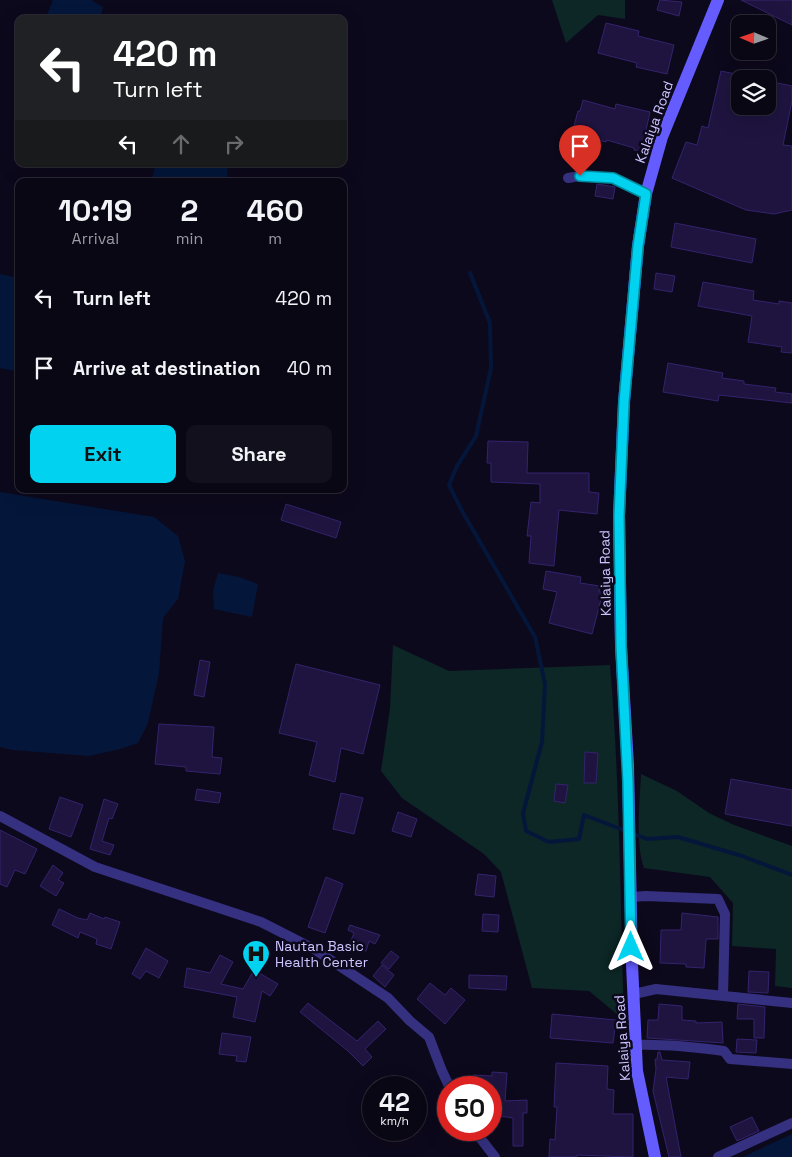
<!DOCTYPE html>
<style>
body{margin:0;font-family:"Space Grotesk",sans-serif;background:#13101e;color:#f1f3f6;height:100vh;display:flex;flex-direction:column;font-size:19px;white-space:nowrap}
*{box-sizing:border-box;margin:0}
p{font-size:16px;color:#9999a0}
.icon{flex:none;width:28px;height:28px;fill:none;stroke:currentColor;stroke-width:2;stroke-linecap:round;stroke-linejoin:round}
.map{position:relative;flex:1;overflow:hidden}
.side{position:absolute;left:15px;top:178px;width:332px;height:315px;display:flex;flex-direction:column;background:#0a0715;border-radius:10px;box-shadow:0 5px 20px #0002,0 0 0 1px #2a2834}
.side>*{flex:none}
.hud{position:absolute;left:15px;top:15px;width:332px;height:152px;border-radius:10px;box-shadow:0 5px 20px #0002,0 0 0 1px #2a2834;background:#202124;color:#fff;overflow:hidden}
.needle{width:32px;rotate:272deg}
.fabs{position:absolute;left:731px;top:15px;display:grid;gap:10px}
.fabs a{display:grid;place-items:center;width:45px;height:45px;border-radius:10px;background:#0a0715;box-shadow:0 5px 20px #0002,0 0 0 1px #2a2834;font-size:25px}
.speed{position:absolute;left:362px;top:1076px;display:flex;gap:10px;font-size:25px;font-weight:700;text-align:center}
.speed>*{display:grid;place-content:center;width:65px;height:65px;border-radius:50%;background:#0a0715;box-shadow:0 5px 20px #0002,0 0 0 1px #2a2834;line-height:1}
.speed small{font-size:12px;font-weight:400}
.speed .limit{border:8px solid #d22;background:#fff;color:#111}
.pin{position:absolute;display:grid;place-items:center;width:42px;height:42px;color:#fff;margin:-51px -21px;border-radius:50% 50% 50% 0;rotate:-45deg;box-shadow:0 0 5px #0007}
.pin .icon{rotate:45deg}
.me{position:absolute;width:55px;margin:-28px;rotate:0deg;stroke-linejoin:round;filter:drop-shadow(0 0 4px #0008)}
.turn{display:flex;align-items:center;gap:18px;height:105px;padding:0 15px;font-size:22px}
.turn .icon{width:65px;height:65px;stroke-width:2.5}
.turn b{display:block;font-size:35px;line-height:42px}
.lanes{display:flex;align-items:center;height:48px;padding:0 15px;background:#0003;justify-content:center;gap:25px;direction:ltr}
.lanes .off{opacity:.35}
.eta{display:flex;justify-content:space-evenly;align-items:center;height:85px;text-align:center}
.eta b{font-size:30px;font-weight:700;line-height:35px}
.primary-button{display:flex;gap:10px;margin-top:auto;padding:10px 15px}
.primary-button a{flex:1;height:58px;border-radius:10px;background:#00d2f0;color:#111;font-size:20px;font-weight:700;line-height:58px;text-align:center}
.primary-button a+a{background:#13101e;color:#f1f3f6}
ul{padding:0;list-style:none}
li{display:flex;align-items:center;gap:15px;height:70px;padding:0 15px}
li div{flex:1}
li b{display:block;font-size:19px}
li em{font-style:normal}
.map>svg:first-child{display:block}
.green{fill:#0c2726}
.water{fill:#04173b}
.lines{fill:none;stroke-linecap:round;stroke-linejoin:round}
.stream{stroke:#04173b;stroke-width:4}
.building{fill:#1e143f;stroke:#34236d}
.street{stroke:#353080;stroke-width:10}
.secondary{stroke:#645cff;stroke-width:12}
.route-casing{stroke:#00889c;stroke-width:12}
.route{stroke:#00d2f0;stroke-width:9}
.labels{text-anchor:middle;stroke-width:5;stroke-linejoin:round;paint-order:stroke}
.street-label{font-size:14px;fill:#cdc5ff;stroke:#0d091c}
.poi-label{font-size:14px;fill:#cdc5ff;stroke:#0d091c;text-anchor:start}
</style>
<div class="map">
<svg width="792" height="1157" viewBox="0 0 792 1157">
<rect width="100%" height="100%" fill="#0d091c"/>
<!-- green -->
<path class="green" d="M552 0H625V19L598 15 566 43Z
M393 645 449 671 610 665C620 783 620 901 624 1020L589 991 532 988 501 872 484 854 402 798 381 771 390 708Z
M641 774 677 791 709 813 734 825 792 846V988L775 986 776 949 732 946 733 903 710 877 644 868C635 844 640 800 641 774Z"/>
<!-- water -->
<path class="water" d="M53 0H91L103 7 100 19H45Z
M156 164H228L227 181H151Z
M0 274 19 278V372L0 368Z
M0 492 154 517 178 536 185 561 178 599 163 618 159 673 148 723 138 743 120 749 89 756 13 750 0 747Z
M218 573 239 577 258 584 252 617 214 609 213 591Z
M792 1134V1157H743Z"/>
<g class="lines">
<!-- stream -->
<path class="stream" d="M470 273 490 323 491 368 476 436 457 466 449 485 462 511 535 637 545 684 542 742 523 813 526 831 549 842 579 839 584 815 647 839 678 837 742 856 792 875"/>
</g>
<!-- building -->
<path class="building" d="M660 0 682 2 679 16 657 10Z
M741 0H792V25Z
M606 23 639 31 638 36 674 45 667 74 636 67 637 63 598 53Z
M721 71 740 75V106H768V81L792 86V101L783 145 792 146V210L774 214 746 210 672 178 686 142 697 145 702 126 708 128Z
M583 100 615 109 616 104 650 112 645 135 649 136 643 153 634 150V148L607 140 606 142 572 133 578 111H580Z
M597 184 615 187 613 199 595 196Z
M675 223 756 239 752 263 671 247Z
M656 273 675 276 672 292 654 289Z
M703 282 754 291 753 300 779 304V301L792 303V353L781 352 782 347 748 342 752 316 698 306Z
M668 363 723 373 722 378 744 381V384L776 388 775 392 792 394V403L719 395 718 401 663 392Z
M488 441 528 442 527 473H589V492L599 493 597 514 559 510 554 566 529 563 531 536H527L531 502 540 503V484L491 482V463H487Z
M286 504 341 522 336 538 281 520Z
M546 571 581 577 580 583 600 586 599 592H603L592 634 549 623 557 592 543 589Z
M200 660 210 662 204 697 194 695Z
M296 664 380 685 363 754 341 748 335 782 309 775 317 742 279 733Z
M159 724 214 727 212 757 222 758 220 774 186 771V767L155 764Z
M585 752 598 753 596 783H584Z
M731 779 792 790V826L725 814Z
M556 784 568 785 565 803 554 801Z
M197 789 221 793 219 803 195 800Z
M341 793 363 798 354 834 333 829Z
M60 797 83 805 71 837 49 829Z
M104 799 118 804 112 819 109 818 102 841 114 845 110 855 90 849Z
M398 812 417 819 411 837 392 831Z
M0 830 37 849 25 874 15 870 7 887 0 884Z
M53 865 63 873 58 880 64 883 56 896 40 886Z
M478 874 496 876 494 897 475 895Z
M326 877 343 884 325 933 308 927Z
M59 909 78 918 87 920 90 913 104 919 105 917 120 922 111 949 96 944 97 939 80 932 78 938 52 925Z
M682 913 718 917V939H706L704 968 686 967V964L660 963 661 930H681Z
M483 914 499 915 498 932 482 931Z
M350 925 380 935 375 944 369 941 366 951 349 946 354 933 348 930Z
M146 948 168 961 159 978 146 971 140 979 132 974Z
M391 951 399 957 389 969 381 963Z
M220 955 233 962 221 984 243 989 254 970 278 984 270 996 262 991 255 1022 233 1017 237 997 184 987 187 968 210 973Z
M382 965 394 975 385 987 373 976Z
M749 971 769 972 768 993 748 992Z
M469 975 507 976 506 990 469 988Z
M430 983 445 995 451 988 465 1000 445 1024 417 999Z
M308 1003 357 1041 378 1021 386 1029 365 1049 372 1057 363 1066 348 1051 300 1012Z
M659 1004 682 1006V1020L696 1021V1023L722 1022 723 1043 647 1038 648 1020H658Z
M738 1004 765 1007 764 1038H754V1019H737Z
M552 1014 616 1020 613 1043 550 1038Z
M222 1033 251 1037 246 1062 236 1061 237 1056 219 1054Z
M737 1039 757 1040 756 1053 736 1052Z
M658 1052H660L662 1060 690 1062 688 1079 666 1077 681 1157H669L653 1091 656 1069 655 1059H657Z
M556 1063 608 1066 607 1089 614 1090 613 1114H633V1157L577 1155V1157H549L550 1139 555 1140 557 1107H554Z
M492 1072 507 1073 505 1101 527 1100V1113H523V1146H513V1118L499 1116V1113L491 1112V1088H472L473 1075 492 1076Z
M752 1117 759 1131 737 1141 730 1127Z"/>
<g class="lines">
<!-- street -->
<path class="street" d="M568 178 580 176 613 178 646 194
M0 816 95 867 261 922 314 949 388 998 410 1021 429 1037 442 1071 450 1088
M631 897 646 896 718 899 725 914 723 996
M634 994 656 989 792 1003
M635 1045C665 1044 694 1047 724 1051L730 1059 792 1064
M474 1130 495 1157
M718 1157 792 1123"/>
<!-- secondary -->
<path class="secondary" d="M655 1157 637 1071 632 964 628 765 621 646 619 516 624 402 638 246 646 194 662 137 718 0"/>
</g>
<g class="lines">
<defs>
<path id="route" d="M580 176 613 178 646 194 638 246 624 402 619 516 621 646 628 782 631 947"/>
</defs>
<!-- route casing -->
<use href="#route" class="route-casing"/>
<!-- route -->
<use href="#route" class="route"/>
</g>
<!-- icons -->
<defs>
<symbol id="hospital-pin" viewBox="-11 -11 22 30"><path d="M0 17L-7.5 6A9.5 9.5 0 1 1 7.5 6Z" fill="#00d2f0" stroke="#0d091c"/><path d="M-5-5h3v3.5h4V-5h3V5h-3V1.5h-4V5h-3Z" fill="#111"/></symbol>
</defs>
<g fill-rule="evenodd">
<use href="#hospital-pin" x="240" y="938" width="32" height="43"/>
</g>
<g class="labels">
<!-- street labels -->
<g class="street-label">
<text transform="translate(654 122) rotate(-70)" y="5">Kalaiya Road</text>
<text transform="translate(605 573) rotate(-91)" y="5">Kalaiya Road</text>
<text transform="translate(622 1038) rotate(-94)" y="5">Kalaiya Road</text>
</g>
<!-- poi labels -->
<g class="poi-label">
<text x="275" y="951">Nautan Basic<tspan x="275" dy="16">Health Center</tspan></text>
</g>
</g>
</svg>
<div class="fabs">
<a><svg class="needle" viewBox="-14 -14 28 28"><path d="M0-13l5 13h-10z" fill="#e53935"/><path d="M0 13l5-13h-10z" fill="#9999a0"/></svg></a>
<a><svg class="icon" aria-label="layers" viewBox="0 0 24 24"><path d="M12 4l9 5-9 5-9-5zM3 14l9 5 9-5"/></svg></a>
</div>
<div class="speed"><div>42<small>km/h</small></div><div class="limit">50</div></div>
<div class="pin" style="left:580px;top:176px;background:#d93025"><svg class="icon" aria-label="arrive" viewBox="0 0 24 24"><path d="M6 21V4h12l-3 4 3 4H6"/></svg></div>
<svg class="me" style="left:631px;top:947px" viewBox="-20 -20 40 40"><path d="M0-17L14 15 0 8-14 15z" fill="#00d2f0" stroke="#fff" stroke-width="4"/></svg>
<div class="hud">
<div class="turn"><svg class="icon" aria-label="left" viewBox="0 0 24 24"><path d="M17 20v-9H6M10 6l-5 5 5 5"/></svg><div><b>420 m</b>Turn left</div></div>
<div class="lanes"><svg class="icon" aria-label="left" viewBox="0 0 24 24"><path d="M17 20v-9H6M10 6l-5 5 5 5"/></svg><svg class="icon off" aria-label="ahead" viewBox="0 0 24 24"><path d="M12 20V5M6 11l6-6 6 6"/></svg><svg class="icon off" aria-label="right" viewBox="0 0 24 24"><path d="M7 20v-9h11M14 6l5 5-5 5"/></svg></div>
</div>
<section class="side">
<div class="eta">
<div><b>10:19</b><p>Arrival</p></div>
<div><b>2</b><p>min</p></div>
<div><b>460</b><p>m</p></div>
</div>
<ul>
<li><svg class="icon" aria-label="left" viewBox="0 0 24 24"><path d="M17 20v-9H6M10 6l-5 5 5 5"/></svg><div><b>Turn left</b></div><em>420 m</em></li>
<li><svg class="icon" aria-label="arrive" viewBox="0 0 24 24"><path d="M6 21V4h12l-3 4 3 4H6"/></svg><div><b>Arrive at destination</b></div><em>40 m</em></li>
</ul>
<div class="primary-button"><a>Exit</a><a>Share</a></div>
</section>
</div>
